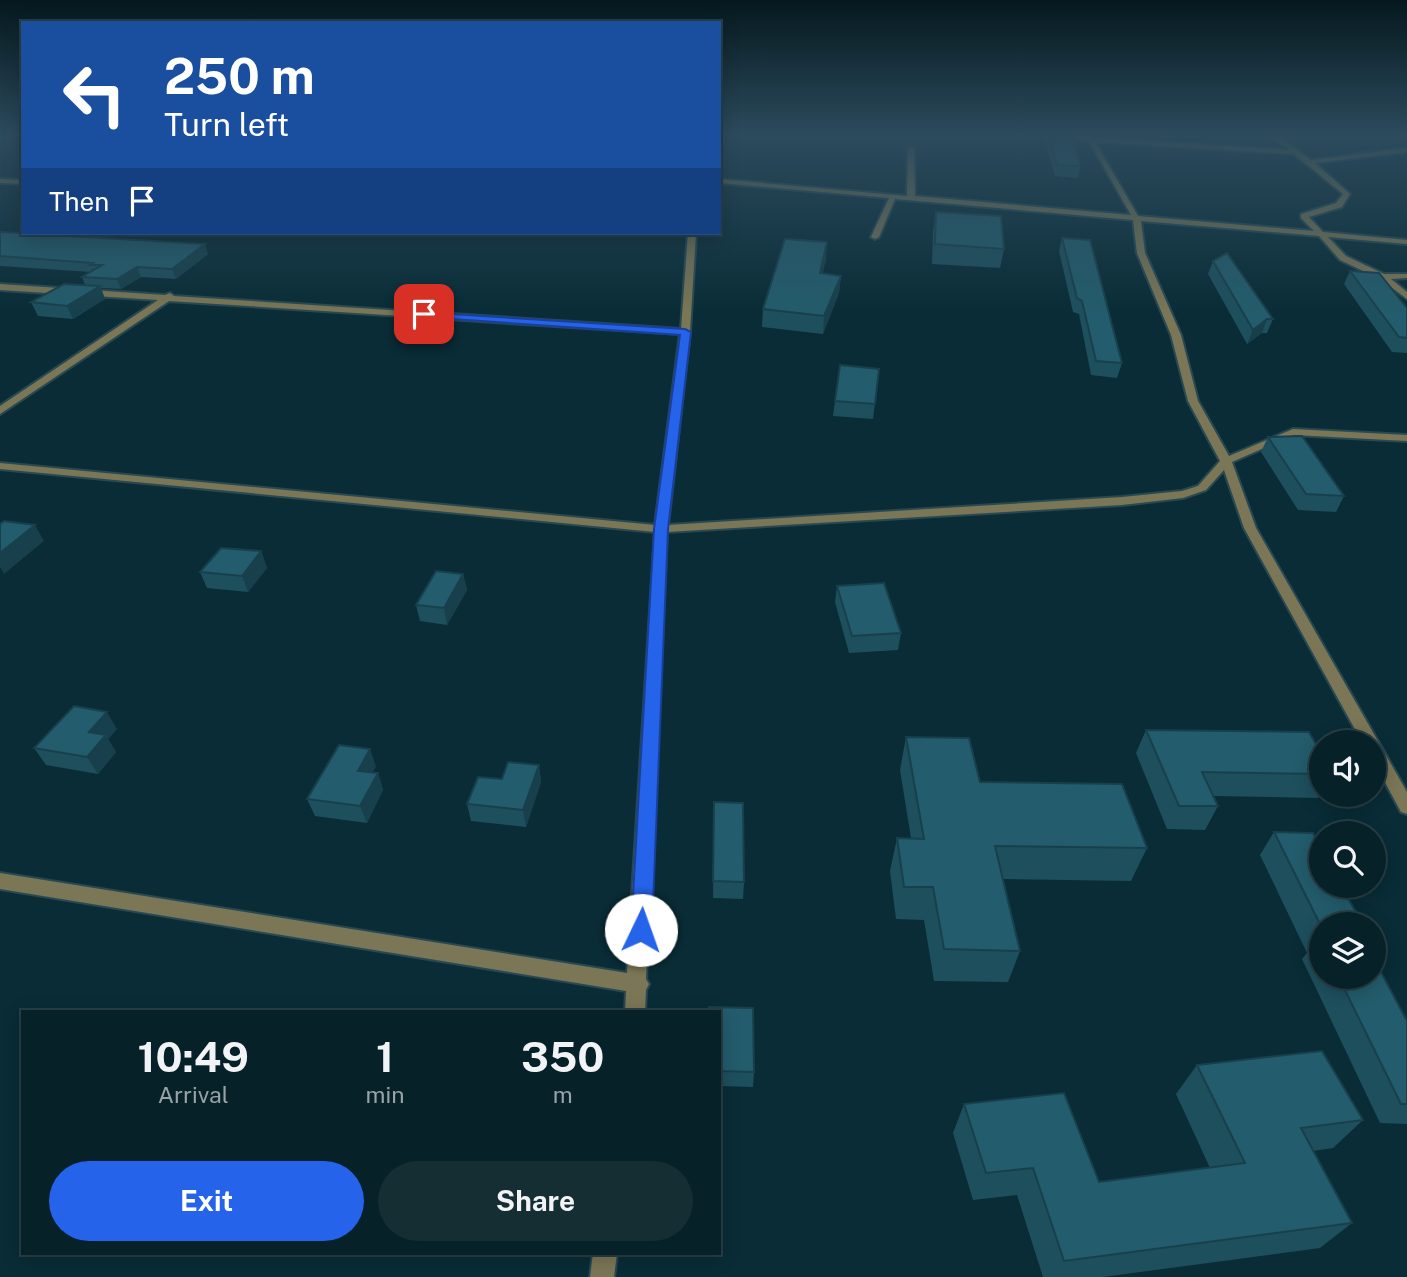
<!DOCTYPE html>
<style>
body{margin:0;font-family:"Public Sans",sans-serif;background:#152e34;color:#f1f3f6;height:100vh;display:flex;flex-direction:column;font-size:26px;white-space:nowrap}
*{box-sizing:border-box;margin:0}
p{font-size:23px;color:#98a3a8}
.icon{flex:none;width:38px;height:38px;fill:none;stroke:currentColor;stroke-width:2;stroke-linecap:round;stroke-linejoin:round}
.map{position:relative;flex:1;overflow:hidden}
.sheet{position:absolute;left:21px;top:1010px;width:700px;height:245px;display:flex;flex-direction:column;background:#072128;border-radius:0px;box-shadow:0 4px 18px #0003,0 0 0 2px #283e45}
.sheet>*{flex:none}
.top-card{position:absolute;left:21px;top:21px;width:700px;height:214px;border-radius:0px;box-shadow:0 4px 18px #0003,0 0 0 2px #283e45;background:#1a4fa0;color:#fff;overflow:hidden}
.buttons{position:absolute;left:1309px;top:730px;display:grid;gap:14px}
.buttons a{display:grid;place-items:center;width:77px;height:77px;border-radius:50%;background:#072128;box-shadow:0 4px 18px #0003,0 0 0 2px #283e45;font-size:35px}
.pin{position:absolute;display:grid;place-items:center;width:60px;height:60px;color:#fff;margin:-30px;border-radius:14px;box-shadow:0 4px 10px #0006}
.me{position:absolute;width:77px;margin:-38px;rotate:3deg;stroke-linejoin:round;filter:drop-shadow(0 0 5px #0008)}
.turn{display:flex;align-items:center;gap:24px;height:147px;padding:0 28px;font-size:32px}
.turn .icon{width:91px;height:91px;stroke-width:2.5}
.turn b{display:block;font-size:49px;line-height:60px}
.then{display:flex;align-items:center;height:66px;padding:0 28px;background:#0003;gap:14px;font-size:26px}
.eta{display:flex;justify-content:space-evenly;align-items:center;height:119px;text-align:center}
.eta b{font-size:42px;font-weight:700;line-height:49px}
.cta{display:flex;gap:14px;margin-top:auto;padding:14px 28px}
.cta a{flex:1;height:80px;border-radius:42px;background:#2563eb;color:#fff;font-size:28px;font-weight:700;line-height:80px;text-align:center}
.cta a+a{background:#152e34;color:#f1f3f6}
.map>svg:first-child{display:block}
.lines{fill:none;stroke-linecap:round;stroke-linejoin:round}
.street-casing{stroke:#284852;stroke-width:4}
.street{fill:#7b7655;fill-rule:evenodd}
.wall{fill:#1e4f5d}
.shaded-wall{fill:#18404c}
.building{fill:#235c6c;stroke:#18404c;stroke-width:2}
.route{fill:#2563eb;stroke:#184099;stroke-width:2}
</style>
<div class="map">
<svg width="1407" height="1277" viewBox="0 0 1407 1277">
<rect width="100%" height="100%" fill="#092c36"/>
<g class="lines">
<defs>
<path id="street" d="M719 135H723L719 139Z
M1059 135 1086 137 1085 135H1091L1093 138 1289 150 1269 135H1276L1311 160 1407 148V152L1315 163 1350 194 1342 207 1309 217 1323 232 1407 240V244L1328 237 1346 256 1384 274H1407V278L1391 279 1407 292V299L1380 279 1340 260 1319 236 1141 221 1145 253 1181 335 1198 401 1229 456 1293 429 1407 435V441L1294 435 1232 462 1256 528 1407 792V814L1401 812 1374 762V742H1362L1244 528 1224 470 1206 490 1183 498 1122 505 667 532 646 979 649 984 646 990 645 1012H625L626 991 0 889V873L627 973 655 532 0 469V463L655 525 680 334 169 301 0 414V406L158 300 0 290V284L165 295 170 293 174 296 681 329 688 233H696L690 332 668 525 1122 497 1182 491 1198 486 1220 461 1188 401 1171 335 1137 253 1133 220 895 199 879 237 875 239 871 237 889 198 719 183V179L907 196 908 149 911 147 914 149 915 196 1131 215 1089 141ZM1095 142 1294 154 1343 194 1336 203 1301 214V218L1314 231 1138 216Z
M0 179 23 180V184L0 183Z
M593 1253H617L614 1277H590Z"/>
</defs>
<!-- street casing -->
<use href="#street" class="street-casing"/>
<!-- street -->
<use href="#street" class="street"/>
</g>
<!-- wall -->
<path class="wall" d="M1047 135H1072L1080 166 1078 178 1055 176 1045 142Z
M936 212 1004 249 1000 268 932 264 933 230Z
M0 232 208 254 176 279 141 277 121 289 101 288 105 299 73 319 38 316 31 302 85 285 82 277 91 272 0 266Z
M1062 238 1122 363 1117 378 1091 375 1079 314 1073 312 1059 251Z
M826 259 822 274 841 276 839 293 823 334 762 327 763 309Z
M1213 261 1273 319 1267 333H1262L1247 344 1208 274Z
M1350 271 1407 308V353L1392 352 1344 284Z
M879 369 873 419 833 416 835 401Z
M1268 437 1344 496 1336 512 1298 510 1261 452Z
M261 551 267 568 248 592 207 588 200 572Z
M463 574 467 590 447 625 420 621 416 605Z
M837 586 901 633 898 650 849 653 835 602Z
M117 729 108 739 116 752 98 774 46 765 34 748Z
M1146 730 1321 753V793L1318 798 1214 796 1218 806 1205 830 1167 829 1136 753Z
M906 737 980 782 1147 848 1131 881 1003 879 1020 951 1008 982 934 981 924 920 896 919 890 871 897 838H911L900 770Z
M539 765 541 782 526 827 471 821 467 804 502 779Z
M376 766 372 773H378L383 790 367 823 315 816 307 799Z
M714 802 744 882 743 899 713 898Z
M1274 832 1360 919 1356 924H1321V976H1374L1407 1021V1124L1380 1123 1302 959 1307 953 1260 855Z
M719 1012 754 1072 753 1087 719 1086Z
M1197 1065 1363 1120 1333 1148 1313 1151 1352 1223 1320 1248 1103 1277H1043L1017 1195 973 1200 953 1133 964 1104 1099 1182 1210 1168 1176 1094Z"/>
<!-- shaded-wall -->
<path class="shaded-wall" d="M827 242 826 259 819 291 820 273Z
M205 244 208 254 176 279 172 269Z
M137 267 141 277 121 289 117 279Z
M841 276 839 293 823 334 824 316Z
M100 286 105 299 73 319 67 306Z
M1267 319 1262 333 1247 344 1253 330Z
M35 525 44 541 4 574 0 567V553Z
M261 551 267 568 248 592 242 576Z
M463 574 467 590 447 625 444 608Z
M107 712 117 729 108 739 116 752 98 774 87 757 89 732Z
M370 749 376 766 364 788 358 771Z
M539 765 541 782 526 827 523 810Z
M378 773 383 790 367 823 360 806Z"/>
<!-- building -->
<path class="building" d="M1049 135H1072L1080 166 1057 165Z
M936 212 1001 216 1004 249 935 244Z
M0 232 205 244 172 269 137 267 117 279 82 277 102 265H90L93 263 0 256Z
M1062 238 1090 240 1122 363 1096 361 1082 301 1077 298Z
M785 239 827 242 820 273 841 276 824 316 763 309Z
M1227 253 1273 319H1267L1253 330 1213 261Z
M1350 271 1379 273 1407 308V338L1399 337Z
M64 284 100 286 67 306 31 302Z
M840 365 879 369 875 404 835 401Z
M1302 436 1344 496 1306 494 1268 437Z
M4 521 35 525 0 553V524Z
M221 548 261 551 242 576 200 572Z
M436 571 463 574 444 608 416 605Z
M884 583 901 633 852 636 837 586Z
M74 706 107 712 89 732 106 735 87 757 34 748Z
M1146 730 1309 732 1321 753V774L1202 772 1218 806H1179Z
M906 737 969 738 980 782 1122 784 1147 848 995 846 1020 951 944 949 933 887H904L897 838 924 839Z
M339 745 370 749 358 771 378 773 360 806 307 799Z
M508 762 539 765 523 810 467 804 478 777 502 779Z
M714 802 743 803 744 882 713 881Z
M1274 832 1313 833 1321 848V886H1341L1360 919H1353L1355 924H1321V926Z
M1374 959 1407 1021V1104H1401L1338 976H1374Z
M709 1007 753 1008 754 1072 719 1071V1012H709Z
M1322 1051 1363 1120 1301 1128 1352 1223 1064 1261 1033 1168 986 1173 964 1104 1064 1093 1099 1182 1245 1163 1197 1065Z"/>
<!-- sky -->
<linearGradient id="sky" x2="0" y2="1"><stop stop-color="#05181e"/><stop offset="0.43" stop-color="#2c4b5d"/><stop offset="1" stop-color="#2c4b5d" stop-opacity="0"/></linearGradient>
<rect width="1407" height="314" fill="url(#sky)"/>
<!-- route -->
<path class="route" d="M420 312 685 329 691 332 668 529 652 930 649 937 641 939 634 937 631 930 654 529 680 335 424 317Z"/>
</svg>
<div class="buttons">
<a><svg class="icon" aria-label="sound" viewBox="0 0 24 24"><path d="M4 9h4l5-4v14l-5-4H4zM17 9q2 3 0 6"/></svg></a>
<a><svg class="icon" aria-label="search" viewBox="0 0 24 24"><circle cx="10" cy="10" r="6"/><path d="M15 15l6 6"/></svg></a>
<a><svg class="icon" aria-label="layers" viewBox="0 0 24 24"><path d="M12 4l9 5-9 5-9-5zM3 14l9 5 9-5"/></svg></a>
</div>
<div class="pin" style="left:424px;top:314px;background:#d93025"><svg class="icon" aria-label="arrive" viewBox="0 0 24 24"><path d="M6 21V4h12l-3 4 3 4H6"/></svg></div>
<svg class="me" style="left:641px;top:930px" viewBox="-20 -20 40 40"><circle r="19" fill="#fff"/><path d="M0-13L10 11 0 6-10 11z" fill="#2563eb"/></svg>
<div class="top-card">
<div class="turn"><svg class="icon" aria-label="left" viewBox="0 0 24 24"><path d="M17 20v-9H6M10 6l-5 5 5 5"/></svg><div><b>250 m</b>Turn left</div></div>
<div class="then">Then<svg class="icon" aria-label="arrive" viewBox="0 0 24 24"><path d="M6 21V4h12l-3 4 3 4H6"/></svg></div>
</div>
<section class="sheet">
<div class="eta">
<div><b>10:49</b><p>Arrival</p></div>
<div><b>1</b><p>min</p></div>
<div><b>350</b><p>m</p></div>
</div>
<div class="cta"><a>Exit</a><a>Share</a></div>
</section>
</div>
